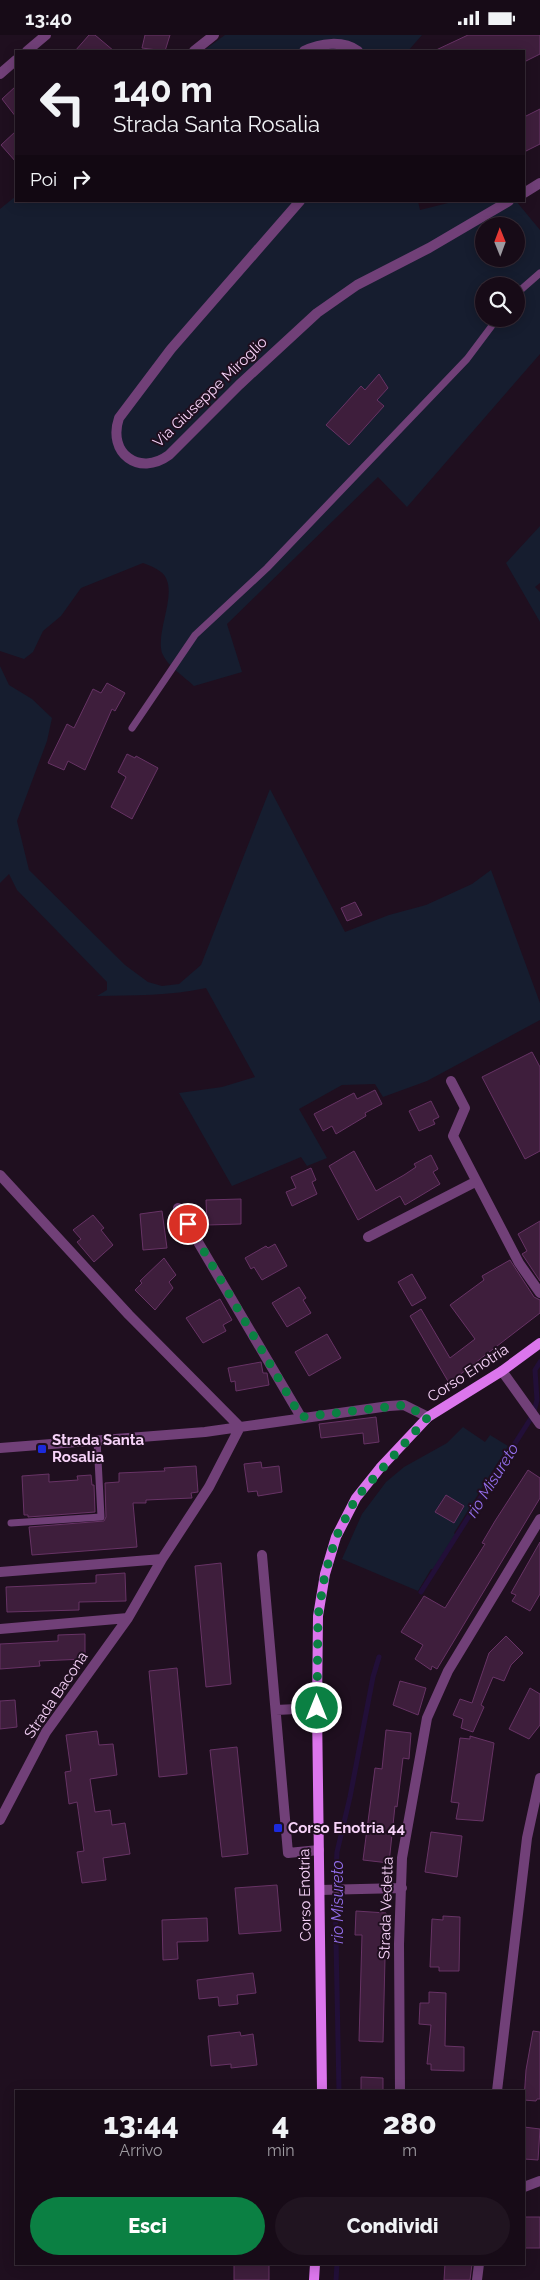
<!DOCTYPE html>
<html lang="it">
<style>
body{margin:0;font-family:Raleway,sans-serif;background:#201420;color:#f1f3f6;height:100vh;display:flex;flex-direction:column;font-size:19px;white-space:nowrap}
*{box-sizing:border-box;margin:0}
p{font-size:16px;color:#9e9ba1}
.icon{flex:none;width:28px;height:28px;fill:none;stroke:currentColor;stroke-width:2;stroke-linecap:round;stroke-linejoin:round}
.map{position:relative;flex:1;overflow:hidden}
.details{position:absolute;left:15px;top:2055px;width:510px;height:175px;display:flex;flex-direction:column;background:#170b17;border-radius:0px;box-shadow:0 2px 12px #0003,0 0 0 1px #362b36}
.details>*{flex:none}
.guide{position:absolute;left:15px;top:15px;width:510px;height:152px;border-radius:0px;box-shadow:0 2px 12px #0003,0 0 0 1px #362b36;background:#170b17;color:#f1f3f6;overflow:hidden}
.needle{width:32px;rotate:359deg}
.buttons{position:absolute;left:475px;top:182px;display:grid;gap:10px}
.buttons a{display:grid;place-items:center;width:50px;height:50px;border-radius:50%;background:#170b17;box-shadow:0 2px 12px #0003,0 0 0 1px #362b36;font-size:25px}
.pin{position:absolute;display:grid;place-items:center;width:42px;height:42px;color:#fff;margin:-21px;border:2px solid #fff;border-radius:50%;box-shadow:0 1px 5px #0007}
.me{position:absolute;width:55px;margin:-28px;rotate:0deg;stroke-linejoin:round;filter:drop-shadow(0 0 4px #0008)}
.turn{display:flex;align-items:center;gap:18px;height:105px;padding:0 15px;font-size:22px}
.turn .icon{width:65px;height:65px;stroke-width:2.5}
.turn b{display:block;font-size:35px;line-height:42px}
.then{display:flex;align-items:center;height:48px;padding:0 15px;background:#0003;gap:10px;font-size:19px}
.eta{display:flex;justify-content:space-evenly;align-items:center;height:85px;text-align:center}
.eta b{font-size:30px;font-weight:800;line-height:35px}
.button{display:flex;gap:10px;margin-top:auto;padding:10px 15px}
.button a{flex:1;height:58px;border-radius:30px;background:#0b8043;color:#fff;font-size:20px;font-weight:800;line-height:58px;text-align:center}
.button a+a{background:#201420;color:#f1f3f6}
.status{display:flex;justify-content:space-between;align-items:center;height:35px;padding:0 25px;background:#170b17;direction:ltr}
.status svg{height:14px;fill:currentColor}
.map>svg:first-child{display:block}
.green{fill:#161d2f;fill-rule:evenodd}
.lines{fill:none;stroke-linecap:round;stroke-linejoin:round}
.stream{stroke:#220f38;stroke-width:5}
.building{fill:#3e1e3c;stroke:#673365}
.service{stroke:#714078;stroke-width:7}
.minor{stroke:#714078;stroke-width:10}
.secondary{stroke:#dc76ed;stroke-width:10}
.route{stroke:#0b8043;stroke-width:9;stroke-dasharray:0 16.2}
.poi-dot{fill:#1c2adc;stroke:#1f0f1f;stroke-width:2}
.labels{text-anchor:middle;stroke-width:4;stroke-linejoin:round;paint-order:stroke}
.street-label{font-size:15px;fill:#f7d3f9;stroke:#1f0f1f}
.poi-label{font-size:15px;font-weight:bold;fill:#f7d3f9;stroke:#1f0f1f;text-anchor:start}
.water-label{font-size:16px;font-style:italic;fill:#936eec;stroke:#1f0f1f}
</style>
<div class="status"><b>13:40</b><svg viewBox="0 0 49 12"><path d="M0 12V9h3v3zM5 12V6h3v6zM10 12V3h3v9zM15 12V0h3v12zM26 1h20v11H26zM47 4h2v5h-2z"/></svg></div>
<div class="map">
<svg width="540" height="2245" viewBox="0 0 540 2245">
<rect width="100%" height="100%" fill="#1f0f1f"/>
<!-- green -->
<path class="green" d="M225 0H422L408 16H203Z
M16 161V166H418L420 175 456 166H516L540 195V319L407 472 378 442 227 589 242 637 194 651C185 642 167 631 162 618 155 595 181 553 161 537 156 533 149 530 143 528L81 553 61 581 43 596 33 617 24 624 0 616V174ZM484 191H516V224H484ZM484 251H516V284H484Z
M540 491V548L535 552 540 557V587L506 528Z
M0 631 9 650 32 664 52 683 47 706 17 786 29 835 125 930 148 947 162 951 179 949 201 930 270 754 345 897 389 880 426 870 472 849 491 835 540 968V985L427 1046 383 1062 375 1049 342 1050 299 1074 327 1123 307 1131 301 1122 232 1151 179 1058 222 1052 255 1042 206 953C171 961 133 960 97 961L107 955V947L17 855 9 839 0 848Z
M463 1392 485 1407 490 1400 508 1411 454 1498 456 1500 433 1534H431L418 1556 342 1524 362 1479 386 1447 404 1432 447 1408Z"/>
<g class="lines">
<!-- stream -->
<path class="stream" d="M421 1557 533 1380 537 1365 535 1335 540 1327
M339 2056 335 1855 337 1817 350 1762 373 1642 379 1622
M336 2245 337 2229"/>
</g>
<!-- building -->
<path class="building" d="M89 0H95L114 16H75Z
M145 0H170L165 16 142 13Z
M468 0H540V19L524 27V16H434Z
M16 51V82L2 64Z
M540 74V109L524 117V82Z
M16 96V127L1 110Z
M379 339 388 353 377 365 384 371 349 410 326 390 361 351 365 355Z
M107 648 125 658 115 676 112 674 85 735 68 726 64 735 48 728 67 689 74 693 93 654 101 658Z
M127 719 135 723 136 721 158 733 132 784 111 772 126 742 118 737Z
M355 867 362 880 347 886 341 873Z
M532 1017 540 1032V1116L525 1124 482 1042Z
M375 1055 382 1069 365 1078 366 1081 336 1099 332 1091 323 1096 314 1079 354 1058 357 1064Z
M431 1066 439 1082 433 1085 435 1089 419 1096 409 1076Z
M354 1116 376 1156 404 1140 416 1132 414 1129 431 1120 438 1134 433 1137 440 1149 405 1170 400 1161 358 1185 329 1131Z
M311 1133 316 1145 312 1147 317 1159 292 1171 286 1157 296 1153 291 1142Z
M241 1164V1189L207 1190 206 1165Z
M162 1176 167 1213 143 1215 140 1179Z
M93 1180 104 1193 101 1195 113 1210 94 1227 77 1207 81 1204 73 1195Z
M540 1186V1246L522 1219 527 1216 518 1199Z
M275 1209 287 1231 262 1245 254 1232 251 1234 245 1223 266 1211 268 1213Z
M164 1223 176 1240 169 1247 173 1253 155 1275 135 1255 142 1248 140 1246Z
M510 1225 534 1262 540 1265V1278L449 1348 410 1281 421 1274 450 1323 475 1304 450 1270 484 1245 482 1241Z
M412 1239 426 1263 412 1271 398 1247Z
M299 1252 306 1263 303 1265 311 1278 287 1292 272 1268Z
M220 1264 232 1285 223 1290 226 1296 203 1308 186 1283Z
M327 1299 341 1323 309 1341 295 1317Z
M261 1327 263 1338H267L269 1350 236 1356 235 1346 231 1347 228 1333Z
M376 1382 379 1407 364 1409 363 1398 321 1403 319 1389Z
M261 1427 262 1433 279 1431 282 1457 258 1461 257 1456 248 1457 244 1429Z
M196 1431 198 1457 191 1458 192 1463 146 1465V1468H133L137 1512 32 1520 29 1492 104 1486 106 1482 105 1448 119 1447V1438L165 1436 164 1433Z
M528 1435 540 1443V1463L437 1634 432 1631 431 1635 415 1624 423 1610 401 1597 424 1561 445 1573 485 1509 482 1508 495 1486Z
M49 1439V1447L78 1445 77 1441 91 1440 92 1450H94L95 1477 28 1482V1480H24L22 1441Z
M446 1460 464 1471 454 1488 435 1477Z
M540 1507V1559L530 1576 512 1566 516 1560 511 1558Z
M221 1528 231 1649 206 1652 195 1531Z
M125 1538 126 1566 79 1567V1575L7 1577 6 1552 96 1548V1540Z
M85 1599V1624L39 1626 40 1631 0 1634V1609L58 1606V1600Z
M506 1601 523 1618 511 1630 504 1646 493 1642 481 1670 484 1672 473 1697 461 1693 463 1684 453 1680 460 1664 472 1668 489 1618Z
M177 1633 187 1739 159 1742 149 1636Z
M400 1646 426 1653 418 1680 393 1670Z
M530 1653 540 1659V1690L529 1704 509 1694Z
M15 1665 17 1692 0 1694V1666Z
M386 1695 411 1698 409 1724 403 1723 397 1772 395 1771 389 1828 363 1825 375 1733 382 1734Z
M97 1696 99 1710 113 1709 117 1740 90 1744 95 1777 110 1775 112 1790 125 1788 130 1819 103 1823 106 1845 82 1848 77 1817 84 1816 77 1767 69 1769 65 1737 71 1736 66 1700Z
M470 1701 494 1708 483 1786 456 1784 459 1768 451 1767 460 1703 470 1704Z
M237 1712 248 1819 222 1822 210 1715Z
M431 1797 462 1801 457 1842 425 1837Z
M277 1850 281 1896 239 1899 235 1853Z
M356 1876 386 1878 382 1923H385L383 2007 359 2006 362 1900H355Z
M443 1881 460 1882 459 1936H439V1932H430L432 1884 443 1885Z
M207 1883 208 1906 177 1907 178 1924 163 1925 162 1885Z
M253 1938 256 1958 237 1960 238 1969 219 1971 218 1962 199 1964 197 1945Z
M429 1957 446 1958 445 2011 464 2012V2036L431 2035V2029H427L431 1990 419 1989 420 1968H429Z
M533 1996 540 1997V2064H537L536 2066 524 2065 526 2035Z
M240 1997 241 2001 253 1999 257 2030 231 2033V2029L211 2031 208 2001Z
M361 2042 383 2043V2056H361Z
M524 2092 540 2094 538 2125 524 2124Z
M524 2182H540V2213H524Z
M234 2229H269V2245H234Z
M445 2229H472L470 2245H444Z"/>
<g class="lines">
<!-- service -->
<path class="service" d="M516 259 540 238
M132 693 195 600 267 533 467 324 497 284
M11 1488 101 1482 97 1405"/>
<!-- minor -->
<path class="minor" d="M27 16 46 0
M194 16 214 0
M304 16C320 8 343 5 358 16
M0 39 16 25
M524 158 540 148
M300 166 171 314 119 383C107 418 139 442 169 420L239 350 317 278 357 250 429 213 509 166
M451 1046 465 1073 453 1101 519 1228 540 1258
M0 1140 129 1280 240 1392 209 1452 162 1524 128 1583 46 1697 0 1785
M178 1173 301 1382
M368 1202 475 1147
M502 1336 540 1389
M0 1413 205 1397 389 1371 404 1370 428 1382
M262 1520 288 1818 319 1815
M0 1537 162 1524
M0 1594 128 1583
M276 1675 317 1673
M320 1855 402 1853
M400 2056 399 1909 402 1823 427 1683 448 1636 540 1484
M497 2056 527 1803 540 1743
M524 2152 540 2146
M477 2245 479 2229"/>
<!-- secondary -->
<path class="secondary" d="M322 2056 317 1673 318 1581 325 1539 336 1502 356 1463 380 1433 428 1382 502 1336 540 1308
M314 2245 315 2229"/>
</g>
<g class="lines">
<!-- route -->
<path class="route" d="M188 1189 301 1382 404 1370 428 1382 356 1463 336 1502 325 1539 318 1581 317 1673"/>
</g>
<!-- markers -->
<g class="poi-dot">
<rect x="37" y="1409" width="10" height="10" rx="2.5"/>
<rect x="273" y="1788" width="10" height="10" rx="2.5"/>
</g>
<g class="labels">
<!-- street labels -->
<g class="street-label">
<text transform="translate(210 357) rotate(-44)" y="5">Via Giuseppe Miroglio</text>
<text transform="translate(468 1338) rotate(-33)" y="5">Corso Enotria</text>
<text transform="translate(56 1660) rotate(-56)" y="5">Strada Bacona</text>
<text transform="translate(305 1860) rotate(-91)" y="5">Corso Enotria</text>
<text transform="translate(386 1873) rotate(-88)" y="5">Strada Vedetta</text>
</g>
<!-- poi labels -->
<g class="poi-label">
<text x="52" y="1410">Strada Santa<tspan x="52" dy="17">Rosalia</tspan></text>
<text x="288" y="1798">Corso Enotria 44</text>
</g>
<!-- water labels -->
<g class="water-label">
<text transform="translate(492 1445) rotate(-58)" y="6">rio Misureto</text>
<text transform="translate(337 1867) rotate(-90)" y="6">rio Misureto</text>
</g>
</g>
</svg>
<div class="buttons">
<a><svg class="needle" viewBox="-14 -14 28 28"><path d="M0-13l5 13h-10z" fill="#e53935"/><path d="M0 13l5-13h-10z" fill="#9e9ba1"/></svg></a>
<a><svg class="icon" aria-label="search" viewBox="0 0 24 24"><circle cx="10" cy="10" r="6"/><path d="M15 15l6 6"/></svg></a>
</div>
<div class="pin" style="left:188px;top:1189px;background:#d93025"><svg class="icon" aria-label="arrive" viewBox="0 0 24 24"><path d="M6 21V4h12l-3 4 3 4H6"/></svg></div>
<svg class="me" style="left:317px;top:1673px" viewBox="-20 -20 40 40"><circle r="17" fill="#0b8043" stroke="#fff" stroke-width="3"/><path d="M0-11L8 9 0 5-8 9z" fill="#fff"/></svg>
<div class="guide">
<div class="turn"><svg class="icon" aria-label="left" viewBox="0 0 24 24"><path d="M17 20v-9H6M10 6l-5 5 5 5"/></svg><div><b>140 m</b>Strada Santa Rosalia</div></div>
<div class="then">Poi<svg class="icon" aria-label="right" viewBox="0 0 24 24"><path d="M7 20v-9h11M14 6l5 5-5 5"/></svg></div>
</div>
<section class="details">
<div class="eta">
<div><b>13:44</b><p>Arrivo</p></div>
<div><b>4</b><p>min</p></div>
<div><b>280</b><p>m</p></div>
</div>
<div class="button"><a>Esci</a><a>Condividi</a></div>
</section>
</div>
